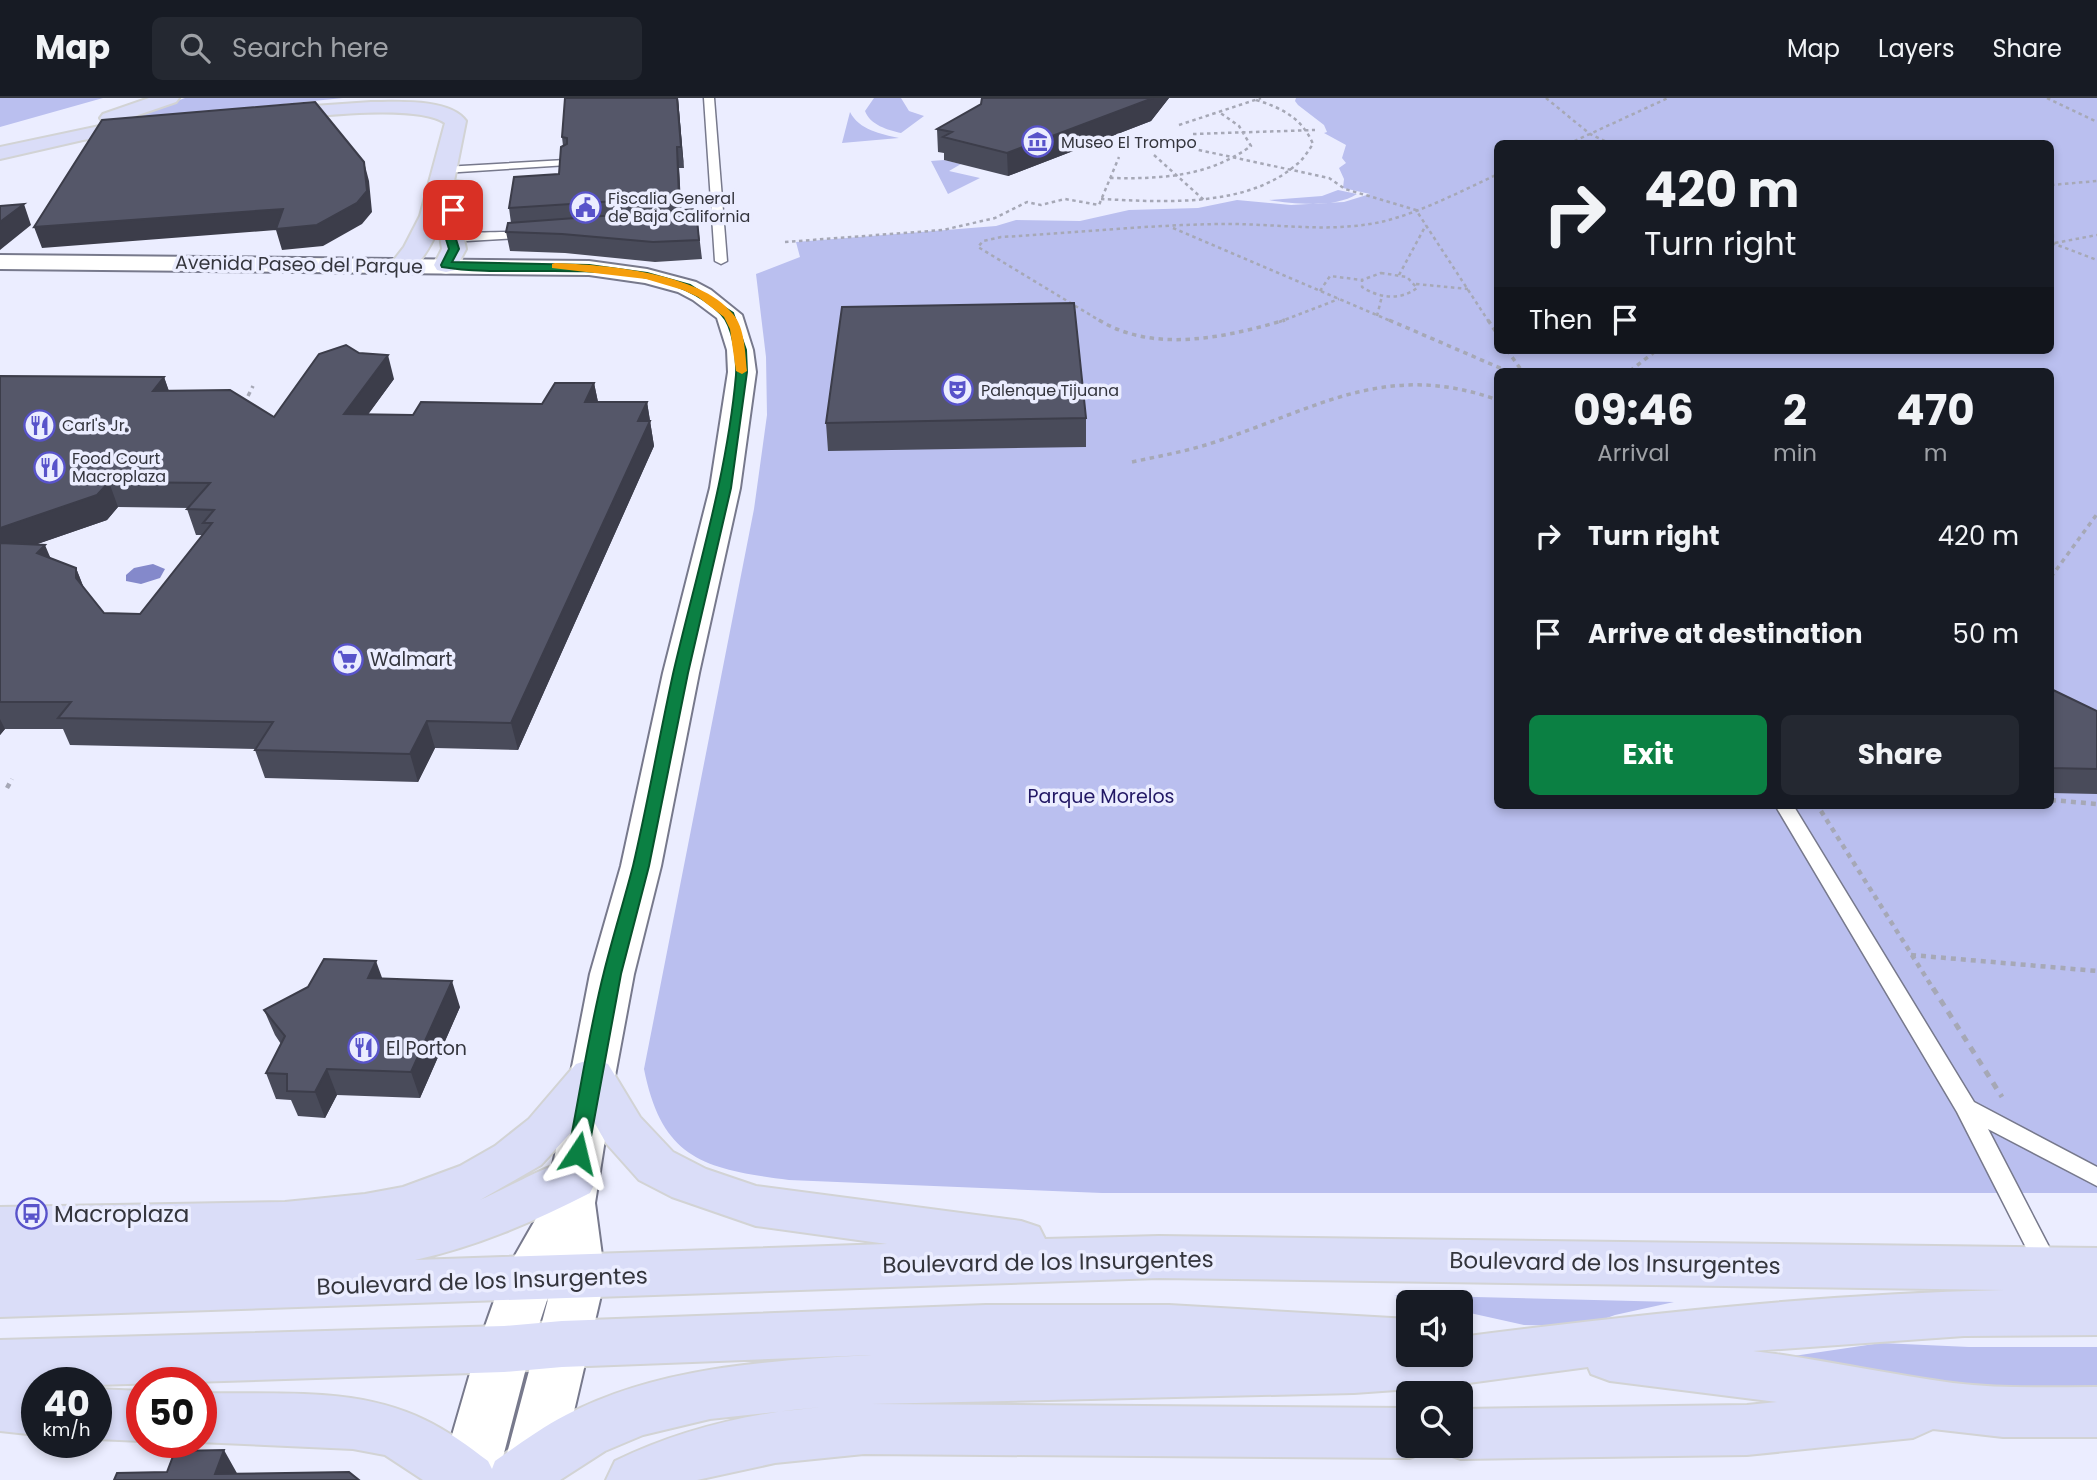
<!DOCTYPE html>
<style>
body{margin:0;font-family:Poppins,sans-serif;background:#242831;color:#f1f3f6;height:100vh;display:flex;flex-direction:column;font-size:26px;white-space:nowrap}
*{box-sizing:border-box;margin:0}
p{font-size:23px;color:#9ea1a6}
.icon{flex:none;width:38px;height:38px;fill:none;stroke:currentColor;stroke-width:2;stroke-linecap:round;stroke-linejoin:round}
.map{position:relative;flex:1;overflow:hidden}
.side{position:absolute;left:1494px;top:270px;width:560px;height:441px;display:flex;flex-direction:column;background:#171b24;border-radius:10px;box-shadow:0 4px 10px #0003}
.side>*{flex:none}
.top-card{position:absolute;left:1494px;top:42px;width:560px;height:214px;border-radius:10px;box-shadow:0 4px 10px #0003;background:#171b24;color:#f1f3f6;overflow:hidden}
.tools{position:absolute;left:1396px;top:1192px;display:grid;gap:14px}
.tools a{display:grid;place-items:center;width:77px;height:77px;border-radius:10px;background:#171b24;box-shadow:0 4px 10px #0003;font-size:35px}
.speed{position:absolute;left:21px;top:1269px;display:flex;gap:14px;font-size:35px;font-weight:700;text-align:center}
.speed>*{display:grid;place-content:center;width:91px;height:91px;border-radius:50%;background:#171b24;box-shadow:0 4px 10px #0003;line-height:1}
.speed small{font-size:18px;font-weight:400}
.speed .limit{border:10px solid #d22;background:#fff;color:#111}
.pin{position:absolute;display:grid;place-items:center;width:60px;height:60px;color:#fff;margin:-30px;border-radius:14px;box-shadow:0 4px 10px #0006}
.me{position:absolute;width:77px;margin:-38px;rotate:10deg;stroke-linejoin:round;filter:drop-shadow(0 0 5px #0008)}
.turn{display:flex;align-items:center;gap:24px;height:147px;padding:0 35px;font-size:32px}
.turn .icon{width:91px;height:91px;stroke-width:2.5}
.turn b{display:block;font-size:49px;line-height:60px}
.then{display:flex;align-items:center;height:66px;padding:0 35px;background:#0003;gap:14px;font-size:26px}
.eta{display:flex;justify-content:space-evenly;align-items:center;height:119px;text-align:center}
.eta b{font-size:42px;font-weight:700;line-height:49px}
.cta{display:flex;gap:14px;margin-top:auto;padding:14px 35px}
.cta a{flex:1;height:80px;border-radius:10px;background:#0b8043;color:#fff;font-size:28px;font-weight:700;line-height:80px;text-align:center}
.cta a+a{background:#242831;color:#f1f3f6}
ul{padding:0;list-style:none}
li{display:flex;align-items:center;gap:21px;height:98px;padding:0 35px}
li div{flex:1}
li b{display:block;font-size:26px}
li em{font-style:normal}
header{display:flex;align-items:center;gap:42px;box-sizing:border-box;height:98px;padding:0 35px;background:#171b24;border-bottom:2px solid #363941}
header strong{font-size:33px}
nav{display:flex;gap:38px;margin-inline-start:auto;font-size:24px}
.search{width:490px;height:63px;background:#242831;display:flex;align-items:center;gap:18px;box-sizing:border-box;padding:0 24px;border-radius:10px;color:#9ea1a6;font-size:26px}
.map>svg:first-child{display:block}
.green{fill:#babfef;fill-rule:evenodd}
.water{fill:#8489cb}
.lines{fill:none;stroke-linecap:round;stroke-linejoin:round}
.lane-casing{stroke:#77798c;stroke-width:3}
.secondary-casing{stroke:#77798c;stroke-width:4}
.primary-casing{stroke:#d2d3d4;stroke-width:4}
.path-far3{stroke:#a6a8b6;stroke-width:2.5;stroke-dasharray:3.5 3.5;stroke-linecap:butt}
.path-far2{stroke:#a6a8b6;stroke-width:3.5;stroke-dasharray:4.5 4.5;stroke-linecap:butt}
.path-far1{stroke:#a6a8b6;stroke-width:4.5;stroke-dasharray:5 5;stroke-linecap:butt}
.path{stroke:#a6a8b6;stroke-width:5;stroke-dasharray:7 7;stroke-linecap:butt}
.lane{fill:#fff;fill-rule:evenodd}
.secondary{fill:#fff;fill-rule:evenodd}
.primary{fill:#daddf8;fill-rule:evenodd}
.wall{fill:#494b5a;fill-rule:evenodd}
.shaded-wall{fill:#3c3d4a}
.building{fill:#555769;stroke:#3c3d4a;stroke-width:2}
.route{fill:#0b8043;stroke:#07532c;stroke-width:2}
.slow{fill:#f59e0b}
.labels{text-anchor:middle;stroke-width:7;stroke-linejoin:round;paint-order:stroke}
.far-poi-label{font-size:16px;fill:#34353d;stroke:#ebedff;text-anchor:start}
.street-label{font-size:19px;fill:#34353d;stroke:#ebedff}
.poi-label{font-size:19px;fill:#34353d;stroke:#ebedff;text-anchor:start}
.park-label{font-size:19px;fill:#221865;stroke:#ebedff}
.near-poi-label{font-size:23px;fill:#34353d;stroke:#ebedff;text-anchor:start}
.near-street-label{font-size:23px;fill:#34353d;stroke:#ebedff}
</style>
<header>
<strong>Map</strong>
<div class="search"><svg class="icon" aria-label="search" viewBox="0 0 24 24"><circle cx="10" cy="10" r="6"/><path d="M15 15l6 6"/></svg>Search here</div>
<nav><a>Map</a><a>Layers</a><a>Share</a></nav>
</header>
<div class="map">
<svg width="2097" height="1382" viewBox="0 0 2097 1382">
<rect width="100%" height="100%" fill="#ebedff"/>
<!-- green -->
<path class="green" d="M0 0H103L0 29Z
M185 0H343L124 22Z
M874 0H901L909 13 924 18 901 35C888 32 870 27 865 13Z
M1296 0H2097V1095H1102L789 1082C705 1071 662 1062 644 971L754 411 767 317 766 259 756 176 800 159 796 144 996 128 1016 122 1080 123 1129 112 1198 110 1237 102 1291 107 1344 104 1370 96 1343 90 1344 81 1339 70 1346 65 1342 60 1346 47 1324 35 1327 34 1324 27 1298 7 1295 3ZM1498 46H2051V252H1498ZM1498 273H2051V707H1498Z
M850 14C859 32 881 36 899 40L842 45Z
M944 62 961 66 949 73 980 80 948 96 931 63Z
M1338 92 1357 96C1336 110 1294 106 1269 102L1322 98Z
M483 103 480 135H461L463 104Z
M1394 1197 1674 1204 1615 1217 1593 1225 1568 1228 1524 1227 1461 1213V1204H1423Z
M1881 1245 1969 1249H2097V1294L1995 1291 1780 1260Z"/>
<!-- water -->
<path class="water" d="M153 466 165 471 160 480 141 486 126 483V477L134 470Z"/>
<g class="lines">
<defs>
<path id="lane" d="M704 0H714L727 163 721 166 715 163Z
M565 62 568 63V67L444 75 439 72 444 69Z
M531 134 535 135V139L467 143 445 138C451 134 517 134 531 134Z
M1775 707H1793L1974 1004 2097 1069V1088L1988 1031 2059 1168 2055 1175 2047 1178 2039 1175 1957 1014Z"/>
<path id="secondary" d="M0 157 589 163 647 171 696 184 711 192 742 217 753 252 756 274 740 390 699 575 661 768 634 876 615 978 595 1105 605 1180 558 1382H500L551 1190 531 1251 497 1382H439L477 1251 502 1180 546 1103 590 876 621 768 663 575 710 390 728 274 727 252 717 220 693 202 678 194 645 185 589 177 0 171Z"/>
<path id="primary" d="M149 0H179L176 4 112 26 146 21 153 23 156 27 153 31 83 42 0 61V49L109 26 103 24 100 20 103 16Z
M371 4C396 4 450 0 466 23L454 83 464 84 467 89 462 132 466 151 455 172 446 174 437 172 434 167 442 151 439 130C430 149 417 178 393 172L390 167 404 149 420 118 445 25C416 5 307 19 270 23L263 21 260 17 263 13 270 11Z
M592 961 608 966 640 1019 673 1054 706 1071 756 1088 1021 1123 1039 1129 1045 1141 1159 1138 2097 1150V1237L1964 1238 1753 1253C1820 1261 1886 1276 1953 1285 2001 1291 2049 1289 2097 1289V1339H2003L1933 1331 1913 1340 1747 1357 1461 1361 1441 1354 1438 1348H1461V1311L1747 1307 1777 1304 1610 1283 1591 1276 1588 1269 1439 1289 1354 1295 871 1306 1409 1310V1348H1431L1429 1353 1409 1360 864 1356 775 1365 697 1382H606L615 1363C681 1331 748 1315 822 1309L710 1321 643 1337 605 1353 560 1382H423L385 1357 353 1351 198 1344H201V1295C276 1297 356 1288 425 1322 448 1333 468 1348 488 1363L492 1371 495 1363C518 1347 541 1330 566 1317 660 1268 769 1263 872 1257L562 1269 504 1274 96 1287V1284H37V1337L0 1333V1242L504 1228 562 1223 986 1207H1169L1409 1221V1256H1461V1239C1641 1216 1822 1196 2004 1192L1159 1180 0 1219V1109L285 1104 365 1096 403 1089 460 1068 495 1048 529 1021 576 966ZM589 1015 606 1045 639 1082 672 1099 756 1128 887 1146 415 1162C478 1148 533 1124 590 1095L597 1081 590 1067C586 1066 579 1062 574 1062 558 1061 499 1094 480 1102L541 1067Z
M96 1291 142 1293V1343L96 1341Z"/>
</defs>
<!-- lane casing -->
<use href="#lane" class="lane-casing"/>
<!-- secondary casing -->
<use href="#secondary" class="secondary-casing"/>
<!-- primary casing -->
<use href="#primary" class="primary-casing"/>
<!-- path-far3 -->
<path class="path-far3" d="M1546 0 1590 36 1611 46
M2047 0 2097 24
M1179 27 1261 0
M1193 36 1315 32
M1568 46 1668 0
M1185 49 1329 80 1345 91 1416 112 1489 224
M1154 57 1205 103
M1110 80C1161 81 1208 79 1251 48L1239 28 1219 14
M2051 87 2097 83
M2052 87 2053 146
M1101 101C1163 104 1246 110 1296 67 1303 62 1308 53 1313 46 1302 20 1282 10 1256 2
M1173 130 1393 224
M785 144 943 132 995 120 1027 104 1041 107 1065 101 1099 107 1119 59
M2052 145 2097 162
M2055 145 2097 137
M1381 175 1407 179 1417 190C1400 203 1379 200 1362 189V182Z
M1399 177 1426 127
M1416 186 1468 191
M1320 193 1330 178 1362 182
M1377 218 1382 198
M1102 224 978 149 983 143 1001 139C1074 135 1147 127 1220 126 1274 125 1331 136 1385 123 1424 113 1461 93 1498 76
M1279 224 1339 201"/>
<!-- path-far2 -->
<path class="path-far2" d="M1099 222C1154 256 1227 239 1285 222
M1389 222 1507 273
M1488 222 1498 237
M1507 252 1522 273
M1630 273 1657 252
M248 298 253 288
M1132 364C1160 358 1188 353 1215 344 1318 310 1386 262 1498 302
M2051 479 2097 416"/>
<!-- path-far1 -->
<path class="path-far1" d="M7 690 12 681
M2051 702 2097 706
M1821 713 1934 892
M1911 857 2097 873"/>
<!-- path -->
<path class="path" d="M1933 890 2002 999"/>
<!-- lane -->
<use href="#lane" class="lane"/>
<!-- secondary -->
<use href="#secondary" class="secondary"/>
<!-- primary -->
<use href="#primary" class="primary"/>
</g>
<!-- wall -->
<path class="wall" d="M565 0H678L684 70H679L681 112 696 111 702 161 655 164 565 155 510 153 506 134 511 125 509 110 559 76 563 48 562 39Z
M982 0H1169L1151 23 1008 78 944 62V55L938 54 937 31 981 6Z
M0 278 164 279 169 293 274 319 394 281 368 316 413 317 542 306 594 285 598 304H647L654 348 518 652 435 650 418 684 265 680 255 652 256 651 70 647 63 631H5L0 637ZM118 409 189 410 187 411 196 437H203L140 516 104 515 84 490 76 470 51 460 37 446 107 422Z
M1086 320V349L828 353 826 325Z
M2051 591 2097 613V696L2051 695Z
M382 881 460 909 420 1000 337 997 325 1020 298 1018 291 1002 276 1001 266 975 281 946 275 937 264 912Z"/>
<!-- shaded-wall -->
<path class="shaded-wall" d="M677 0 678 1 684 70 681 49Z
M1153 0H1169L1151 23 1008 78 1007 55Z
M677 49 679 70 682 122 679 99Z
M364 64 369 83 372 114 362 126 323 148 282 152 276 132 42 150 34 129 283 111Z
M24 106 31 127 0 152V124Z
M388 257 394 281 351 340 344 316Z
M164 279 172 303 153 293Z
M594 285 599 309 585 304Z
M647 304 654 348 518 652 511 625 638 323Z
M109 384 118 409 107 422 0 459V430Z
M45 447 56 473 37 455Z
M76 470 86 496 76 480Z
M0 621 5 631 0 637Z
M427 623 435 650 418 684 410 656Z
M376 863 385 888 368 880Z
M452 883 460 909 420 1000 411 974Z
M327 971 337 997 325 1020 315 994Z
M224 1352 238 1377 215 1376Z"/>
<!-- building -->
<path class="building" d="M565 0H677L681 49H677L679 99 509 110 514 79 559 76 561 49 567 46V40L562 39Z
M982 0H1153L1007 55 943 39 952 34 937 31 981 6Z
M315 4 364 64 367 93 357 105 317 127 276 131 283 111 34 129 102 22Z
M24 106 0 124V108Z
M696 111 699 142 653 144 562 136 506 134 508 125Z
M1074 205 1086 320 826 325 842 209Z
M346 247 359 255 388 257 344 316 413 317 421 304 542 306 555 285H594L585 304H647L638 323H650L511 625 427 623 410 656 255 652 273 624 58 620 71 604H0V445L45 447 37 455 76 470V480L104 515 140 516 212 425H203L214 412 187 411 210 385 109 384 97 397 0 430V278L164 279 153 293 230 292 274 319 319 256Z
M2051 591 2097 613V671L2051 670Z
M324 861 376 863 368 880 452 883 411 974 327 971 315 994 287 993V976L266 975 285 938 264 912 308 889Z
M224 1352 215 1376 349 1374 359 1382H114L117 1375 167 1374 175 1353Z"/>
<!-- route -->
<path class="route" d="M453 109 457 112 455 138 459 151 452 164 589 167 647 175 690 187 733 215 746 252 747 274 731 390 688 575 649 768 621 876 588 1055 585 1061 578 1063 571 1061 568 1055C580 995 589 933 604 874 613 838 624 803 633 768 648 704 659 640 673 576 696 477 727 378 736 277 737 260 733 228 721 216 656 151 523 183 442 169L441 167 449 151 445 138 448 112Z"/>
<!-- slow -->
<path class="slow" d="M555 165C606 167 699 174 733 216 745 230 745 255 747 273L742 276 736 273 730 231 724 219 698 199 683 192 646 181 552 170V166Z"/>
<!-- icons -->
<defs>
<symbol id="museum-ring" viewBox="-11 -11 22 22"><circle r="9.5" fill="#ebedff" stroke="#5853ca" stroke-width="1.5"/><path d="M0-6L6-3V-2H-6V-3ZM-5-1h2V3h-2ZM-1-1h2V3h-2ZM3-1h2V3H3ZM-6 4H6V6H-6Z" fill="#5853ca"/></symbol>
<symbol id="civic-ring" viewBox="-11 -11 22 22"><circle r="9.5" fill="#ebedff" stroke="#5853ca" stroke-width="1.5"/><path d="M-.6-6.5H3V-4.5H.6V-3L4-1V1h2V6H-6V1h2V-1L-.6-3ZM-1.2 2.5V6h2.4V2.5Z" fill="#5853ca"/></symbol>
<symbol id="theatre-ring" viewBox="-11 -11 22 22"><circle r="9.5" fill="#ebedff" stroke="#5853ca" stroke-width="1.5"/><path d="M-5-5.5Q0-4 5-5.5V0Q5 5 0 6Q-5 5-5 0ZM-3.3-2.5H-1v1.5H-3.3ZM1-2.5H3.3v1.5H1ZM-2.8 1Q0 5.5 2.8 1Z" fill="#5853ca"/></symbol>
<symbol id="restaurant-ring" viewBox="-11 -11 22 22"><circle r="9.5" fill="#ebedff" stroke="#5853ca" stroke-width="1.5"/><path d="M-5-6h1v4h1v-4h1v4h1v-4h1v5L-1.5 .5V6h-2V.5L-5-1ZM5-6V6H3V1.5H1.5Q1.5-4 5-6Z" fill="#5853ca"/></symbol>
<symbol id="supermarket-ring" viewBox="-11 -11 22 22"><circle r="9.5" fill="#ebedff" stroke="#5853ca" stroke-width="1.5"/><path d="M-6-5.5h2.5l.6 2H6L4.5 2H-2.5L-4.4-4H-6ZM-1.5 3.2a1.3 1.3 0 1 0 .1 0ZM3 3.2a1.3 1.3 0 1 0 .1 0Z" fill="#5853ca"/></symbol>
<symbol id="bus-ring" viewBox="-11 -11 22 22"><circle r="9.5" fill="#ebedff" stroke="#5853ca" stroke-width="1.5"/><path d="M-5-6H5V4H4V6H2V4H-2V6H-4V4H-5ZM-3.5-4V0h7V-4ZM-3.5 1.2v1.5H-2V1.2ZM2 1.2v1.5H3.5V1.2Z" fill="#5853ca"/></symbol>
</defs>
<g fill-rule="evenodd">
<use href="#museum-ring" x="1020" y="26" width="35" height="35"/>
<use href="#civic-ring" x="568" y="92" width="35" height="35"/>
<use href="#theatre-ring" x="940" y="274" width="35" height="35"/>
<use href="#restaurant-ring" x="22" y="310" width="35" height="35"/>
<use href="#restaurant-ring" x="32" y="352" width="35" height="35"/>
<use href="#supermarket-ring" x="330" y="544" width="35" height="35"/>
<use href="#restaurant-ring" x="346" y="932" width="35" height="35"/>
<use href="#bus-ring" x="14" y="1098" width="35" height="35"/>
</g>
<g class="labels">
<!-- far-poi labels -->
<g class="far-poi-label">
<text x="1061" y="50">Museo El Trompo</text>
<text x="608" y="106">Fiscalia General<tspan x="608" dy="18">de Baja California</tspan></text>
<text x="981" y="298">Palenque Tijuana</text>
<text x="62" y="333">Carl's Jr.</text>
<text x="72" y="366">Food Court<tspan x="72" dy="18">Macroplaza</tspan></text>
</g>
<!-- street labels -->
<g class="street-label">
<text transform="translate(299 166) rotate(1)" y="7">Avenida Paseo del Parque</text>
</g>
<!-- poi labels -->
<g class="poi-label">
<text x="370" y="568">Walmart</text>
<text x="386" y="957">El Porton</text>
</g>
<!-- park labels -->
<g class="park-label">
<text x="1101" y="705">Parque Morelos</text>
</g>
<!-- near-poi labels -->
<g class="near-poi-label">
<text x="54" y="1124">Macroplaza</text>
</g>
<!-- near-street labels -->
<g class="near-street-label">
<text transform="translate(1048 1164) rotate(-1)" y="8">Boulevard de los Insurgentes</text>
<text transform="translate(1615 1165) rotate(1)" y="8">Boulevard de los Insurgentes</text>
<text transform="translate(482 1183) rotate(-2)" y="8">Boulevard de los Insurgentes</text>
</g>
</g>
</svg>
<div class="tools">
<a><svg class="icon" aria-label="sound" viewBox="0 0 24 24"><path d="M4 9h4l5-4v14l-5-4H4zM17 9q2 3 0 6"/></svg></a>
<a><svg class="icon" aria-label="search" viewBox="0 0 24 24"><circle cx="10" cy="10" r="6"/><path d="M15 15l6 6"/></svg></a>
</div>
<div class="speed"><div>40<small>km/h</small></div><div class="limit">50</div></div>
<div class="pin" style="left:453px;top:112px;background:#d93025"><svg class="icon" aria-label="arrive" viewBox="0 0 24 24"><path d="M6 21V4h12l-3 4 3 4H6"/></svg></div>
<svg class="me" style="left:578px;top:1055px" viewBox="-20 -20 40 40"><path d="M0-17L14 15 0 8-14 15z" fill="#0b8043" stroke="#fff" stroke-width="4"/></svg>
<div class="top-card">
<div class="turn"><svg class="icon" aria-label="right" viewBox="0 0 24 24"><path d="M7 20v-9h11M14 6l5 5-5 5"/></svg><div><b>420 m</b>Turn right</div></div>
<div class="then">Then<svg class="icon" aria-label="arrive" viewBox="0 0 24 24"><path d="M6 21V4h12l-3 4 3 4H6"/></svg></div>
</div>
<section class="side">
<div class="eta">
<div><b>09:46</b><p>Arrival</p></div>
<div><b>2</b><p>min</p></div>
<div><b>470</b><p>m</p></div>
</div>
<ul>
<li><svg class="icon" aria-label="right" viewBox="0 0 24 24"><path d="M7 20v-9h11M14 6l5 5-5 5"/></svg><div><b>Turn right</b></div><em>420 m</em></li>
<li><svg class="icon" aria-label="arrive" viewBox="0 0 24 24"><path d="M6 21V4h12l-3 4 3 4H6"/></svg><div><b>Arrive at destination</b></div><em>50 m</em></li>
</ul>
<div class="cta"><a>Exit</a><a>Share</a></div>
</section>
</div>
